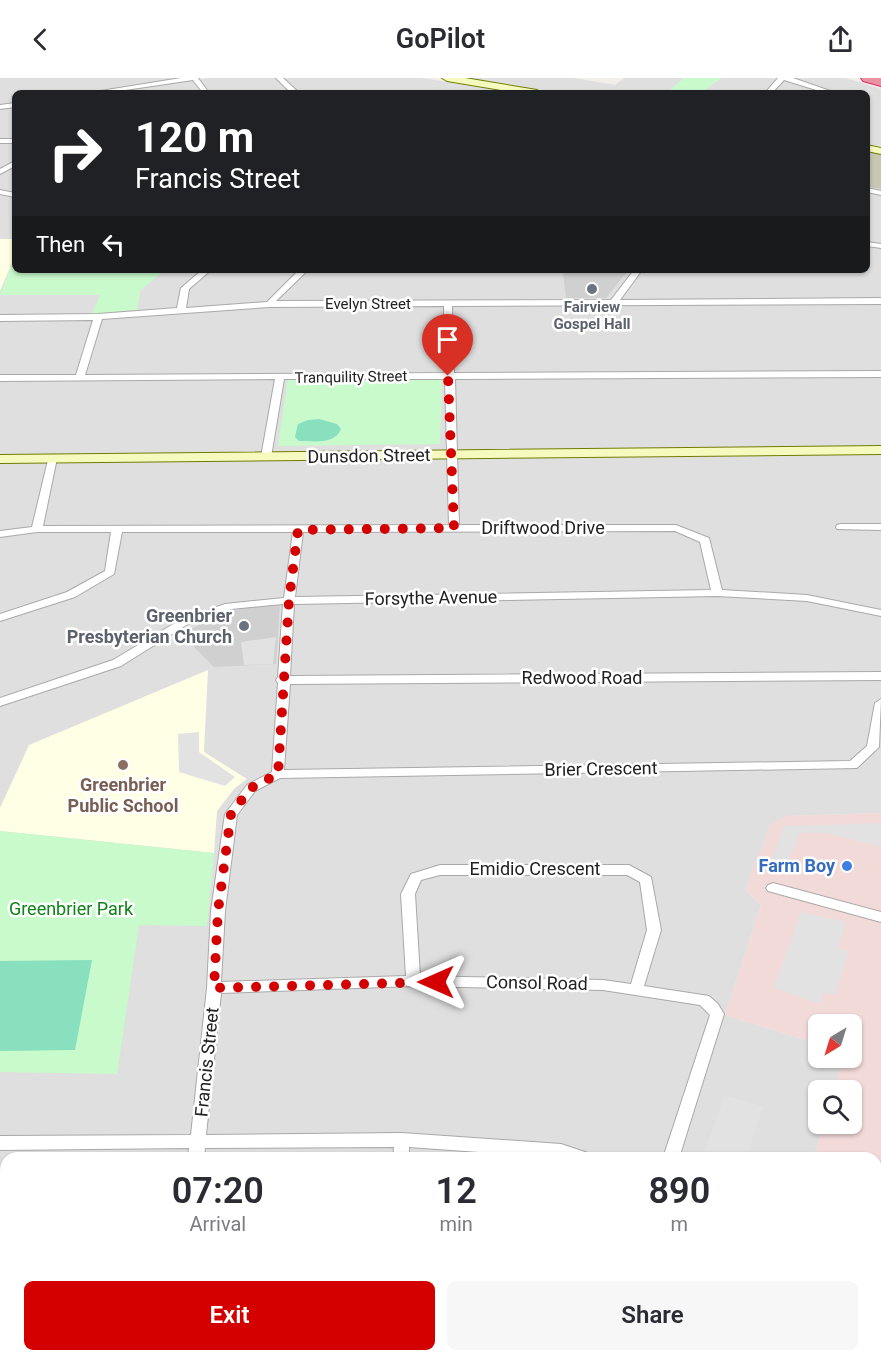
<!DOCTYPE html>
<style>
body{margin:0;font-family:Roboto,sans-serif;background:#f7f7f7;color:#2b2b33;height:100vh;display:flex;flex-direction:column;font-size:22px;white-space:nowrap}
*{box-sizing:border-box;margin:0}
p{font-size:20px;color:#7c7c81}
.icon{flex:none;width:33px;height:33px;fill:none;stroke:currentColor;stroke-width:2;stroke-linecap:round;stroke-linejoin:round}
.map{position:relative;flex:1;overflow:hidden}
.drawer{position:absolute;left:0px;top:1074px;width:882px;height:210px;display:flex;flex-direction:column;background:#fff;border-radius:18px 18px 0 0;box-shadow:0 2px 4px #0004}
.drawer>*{flex:none}
.banner{position:absolute;left:12px;top:12px;width:858px;height:183px;border-radius:9px;box-shadow:0 2px 4px #0004;background:#202124;color:#fff;overflow:hidden}
.needle{width:39px;rotate:218deg}
.buttons{position:absolute;left:808px;top:936px;display:grid;gap:12px}
.buttons a{display:grid;place-items:center;width:54px;height:54px;border-radius:9px;background:#fff;box-shadow:0 2px 4px #0004;font-size:30px}
.pin{position:absolute;display:grid;place-items:center;width:51px;height:51px;color:#fff;margin:-62px -26px;border-radius:50% 50% 50% 0;rotate:-45deg;box-shadow:0 0 6px #0007}
.pin .icon{rotate:45deg}
.me{position:absolute;width:66px;margin:-33px;rotate:270deg;stroke-linejoin:round;filter:drop-shadow(0 0 4px #0008)}
.turn{display:flex;align-items:center;gap:21px;height:126px;padding:0 24px;font-size:27px}
.turn .icon{width:78px;height:78px;stroke-width:2.5}
.turn b{display:block;font-size:42px;line-height:51px}
.then{display:flex;align-items:center;height:57px;padding:0 24px;background:#0003;gap:12px;font-size:22px}
.eta{display:flex;justify-content:space-evenly;align-items:center;height:102px;text-align:center}
.eta b{font-size:36px;font-weight:600;line-height:42px}
.button{display:flex;gap:12px;margin-top:auto;padding:12px 24px}
.button a{flex:1;height:69px;border-radius:9px;background:#d40000;color:#fff;font-size:24px;font-weight:600;line-height:69px;text-align:center}
.button a+a{background:#f7f7f7;color:#2b2b33}
header{display:flex;justify-content:space-between;align-items:center;height:78px;padding:0 24px;background:#fff;font-size:27px;font-weight:600}
.map>svg:first-child{display:block}
.residential{fill:#e0dfdf}
.commercial{fill:#f2dad9}
.education{fill:#ffffe5}
.religious{fill:#d0d0d0}
.construction{fill:#c7c7b4}
.park{fill:#c8facc}
.pitch{fill:#88e0be}
.parking{fill:#e2e2e2}
.lines{fill:none;stroke-linecap:round;stroke-linejoin:round}
.minor-casing{stroke:#a9a9a9;stroke-width:2}
.secondary-casing{stroke:#707d05;stroke-width:2}
.motorway-casing{stroke:#dc2a67;stroke-width:2}
.minor{fill:#fff;fill-rule:evenodd}
.secondary{fill:#f7fabf;fill-rule:evenodd}
.motorway{fill:#e892a2;fill-rule:evenodd}
.route{stroke:#d40000;stroke-width:10;stroke-dasharray:0 18}
.worship-dot{fill:#6b7280;stroke:#fff;stroke-width:2}
.education-dot{fill:#8d6e63;stroke:#fff;stroke-width:2}
.shop-dot{fill:#3f7fe0;stroke:#fff;stroke-width:2}
.labels{text-anchor:middle;stroke-width:5;stroke-linejoin:round;paint-order:stroke}
.far-street-label{font-size:15px;fill:#222;stroke:#fff}
.far-worship-label{font-size:15px;font-weight:bold;fill:#5b616d;stroke:#fff}
.street-label{font-size:18px;fill:#222;stroke:#fff}
.worship-label{font-size:18px;font-weight:bold;fill:#5b616d;stroke:#fff;text-anchor:end}
.education-label{font-size:18px;font-weight:bold;fill:#785e54;stroke:#fff}
.shop-label{font-size:18px;font-weight:bold;fill:#366cbe;stroke:#fff;text-anchor:end}
.park-label{font-size:18px;fill:#0c8416;stroke:#fff}
</style>
<header><svg class="icon" aria-label="back" viewBox="0 0 24 24"><path d="M15 5l-7 7 7 7"/></svg>GoPilot<svg class="icon" aria-label="share" viewBox="0 0 24 24"><path d="M12 15V3M7 8l5-5 5 5M5 13v7h14v-7"/></svg></header>
<div class="map">
<svg width="881" height="1284" viewBox="0 0 881 1284">
<rect width="100%" height="100%" fill="#f2efe9"/>
<!-- residential -->
<path class="residential" d="M0 0H176L182 4 206 0H423L513 15H15V192H867V109L881 111V735L786 738 745 811 761 827 725 937 819 966V980H843L834 1012H819V1046H824L814 1080H6V1278H876L881 1273V1284H0Z
M469 0H574L615 7 624 0H684L667 15H559Z
M721 0H846L881 11V68L867 66V15H700Z"/>
<!-- commercial -->
<path class="commercial" d="M881 735V1156L876 1154V1080H814L824 1046H852V1012H834L843 980H852V946H819V966L725 937 761 827 745 811 771 746 786 738Z"/>
<!-- education -->
<path class="education" d="M0 161H15V178L0 213Z
M208 592 204 674 247 701 235 710 217 733 214 775 0 753V730L29 667Z"/>
<!-- religious -->
<path class="religious" d="M563 194H627L606 220H566Z
M280 526 276 586 214 589 182 557 205 543 246 529Z"/>
<!-- construction -->
<path class="construction" d="M867 74 881 76V111L867 109Z"/>
<!-- park -->
<path class="park" d="M684 0H721L700 15H667Z
M15 178V192H165L140 213 137 232 92 236 100 217H0Z
M288 300 442 301 440 366 278 368Z
M0 753 214 775 207 848 139 847 117 996 0 994Z"/>
<!-- pitch -->
<path class="pitch" d="M319 341 337 346 341 351C335 367 313 363 299 363L295 359 298 346 308 342Z
M92 882 75 972 0 973V883Z"/>
<!-- parking -->
<path class="parking" d="M276 559 273 586 244 587 241 564Z
M199 654V674L235 699 225 708 179 694 178 656Z
M881 745 880 769 827 755H800L783 794 769 790 784 748Z
M801 834 845 844 839 870 849 874 835 917 823 914 820 926 774 910Z
M725 1017 763 1029 746 1080H702Z"/>
<g class="lines">
<defs>
<path id="minor" d="M181 0H198L209 15H203L193 2 105 15H88Z
M276 0H283L297 13H361L364 15H291Z
M778 0H793L836 15H826L784 2 772 15H765Z
M15 25V29L0 31V27Z
M0 61H15V65H0Z
M15 83V88L0 96V91Z
M867 110 881 113V117L867 114Z
M0 112 15 115V119L0 116Z
M867 164 881 166V170L867 168Z
M202 192H211L189 211 186 230 267 224 299 192H308L276 223 611 222 634 192H642L620 222 881 220V226L452 228 454 295 881 293V299L455 301 459 447H676L709 460 722 512 807 517 881 532V538L807 523 717 518 294 526 290 598 881 594V602L290 606 284 692 850 683 867 668 875 625 881 621 879 669 857 690 280 700 255 713 237 737 225 833 221 904 406 898 401 816 411 796 440 787H629L651 799 661 852 644 908 709 918 718 926 724 936 679 1080H663L710 937 700 927 603 912 413 908 221 915 206 1057 402 1055 561 1066 588 1075 590 1080H562L409 1069V1080H393L394 1069 205 1070 204 1080H188L189 1070 0 1072V1058L191 1057 207 910 211 833 225 736 247 707 272 694 278 605 276 602 278 599 283 526 231 531 188 546 121 588 0 628V620L113 582 180 542 225 526 284 520 293 454H122L114 496 75 519 0 543V536L67 514 105 493 111 454H37L0 459V453L32 449 49 378H55L57 380 43 448 449 447 445 301H284L271 379 266 382 261 379 275 301 0 303V297H76L93 242 0 243V237L98 236 177 230 181 210ZM444 228 445 295 85 297 102 241 269 229ZM675 453 700 464 711 512 295 519 303 454ZM440 797H627L640 804 647 852 631 906 603 902 420 898 415 816 421 802Z
M841 446H881V452L837 451 836 449 837 447Z
M773 805 881 834V844L768 813 766 810 768 807Z
M876 1169 881 1170V1185L876 1184Z
M0 1231H6V1247H0Z
M148 1278H166L165 1284H147Z
M374 1278H392L389 1284H371Z
M595 1278H613L611 1284H593Z"/>
<path id="secondary" d="M442 0H465L537 12 542 15H519L447 3Z
M867 67 881 70V76L867 73Z
M881 368V376L0 385V377Z"/>
<path id="motorway" d="M861 0H881V8L863 3Z"/>
</defs>
<!-- minor casing -->
<use href="#minor" class="minor-casing"/>
<!-- secondary casing -->
<use href="#secondary" class="secondary-casing"/>
<!-- motorway casing -->
<use href="#motorway" class="motorway-casing"/>
<!-- minor -->
<use href="#minor" class="minor"/>
<!-- secondary -->
<use href="#secondary" class="secondary"/>
<!-- motorway -->
<use href="#motorway" class="motorway"/>
</g>
<g class="lines">
<!-- route -->
<path class="route" d="M436 904 214 910 218 833 231 736 251 710 278 696 289 522 298 452 454 450 448 298"/>
</g>
<!-- markers -->
<g class="worship-dot">
<circle cx="592" cy="211" r="6"/>
<circle cx="244" cy="548" r="6"/>
</g>
<circle class="education-dot" cx="123" cy="687" r="6"/>
<circle class="shop-dot" cx="847" cy="788" r="6"/>
<g class="labels">
<!-- far-street labels -->
<g class="far-street-label">
<text x="368" y="231">Evelyn Street</text>
<text transform="translate(351 299) rotate(-1)" y="5">Tranquility Street</text>
</g>
<!-- far-worship labels -->
<g class="far-worship-label">
<text x="592" y="234">Fairview<tspan x="592" dy="17">Gospel Hall</tspan></text>
</g>
<!-- street labels -->
<g class="street-label">
<text transform="translate(369 378) rotate(-1)" y="6">Dunsdon Street</text>
<text x="543" y="456">Driftwood Drive</text>
<text transform="translate(431 520) rotate(-1)" y="6">Forsythe Avenue</text>
<text x="582" y="606">Redwood Road</text>
<text transform="translate(601 691) rotate(-1)" y="6">Brier Crescent</text>
<text x="535" y="797">Emidio Crescent</text>
<text transform="translate(537 905) rotate(1)" y="6">Consol Road</text>
<text transform="translate(207 984) rotate(-84)" y="6">Francis Street</text>
</g>
<!-- worship labels -->
<g class="worship-label">
<text x="232" y="544">Greenbrier<tspan x="232" dy="21">Presbyterian Church</tspan></text>
</g>
<!-- education labels -->
<g class="education-label">
<text x="123" y="713">Greenbrier<tspan x="123" dy="21">Public School</tspan></text>
</g>
<!-- shop labels -->
<g class="shop-label">
<text x="835" y="794">Farm Boy</text>
</g>
<!-- park labels -->
<g class="park-label">
<text x="71" y="837">Greenbrier Park</text>
</g>
</g>
</svg>
<div class="buttons">
<a><svg class="needle" viewBox="-14 -14 28 28"><path d="M0-13l5 13h-10z" fill="#e53935"/><path d="M0 13l5-13h-10z" fill="#7c7c81"/></svg></a>
<a><svg class="icon" aria-label="search" viewBox="0 0 24 24"><circle cx="10" cy="10" r="6"/><path d="M15 15l6 6"/></svg></a>
</div>
<div class="pin" style="left:448px;top:298px;background:#d93025"><svg class="icon" aria-label="arrive" viewBox="0 0 24 24"><path d="M6 21V4h12l-3 4 3 4H6"/></svg></div>
<svg class="me" style="left:436px;top:904px" viewBox="-20 -20 40 40"><path d="M0-17L14 15 0 8-14 15z" fill="#d40000" stroke="#fff" stroke-width="4"/></svg>
<div class="banner">
<div class="turn"><svg class="icon" aria-label="right" viewBox="0 0 24 24"><path d="M7 20v-9h11M14 6l5 5-5 5"/></svg><div><b>120 m</b>Francis Street</div></div>
<div class="then">Then<svg class="icon" aria-label="left" viewBox="0 0 24 24"><path d="M17 20v-9H6M10 6l-5 5 5 5"/></svg></div>
</div>
<section class="drawer">
<div class="eta">
<div><b>07:20</b><p>Arrival</p></div>
<div><b>12</b><p>min</p></div>
<div><b>890</b><p>m</p></div>
</div>
<div class="button"><a>Exit</a><a>Share</a></div>
</section>
</div>
